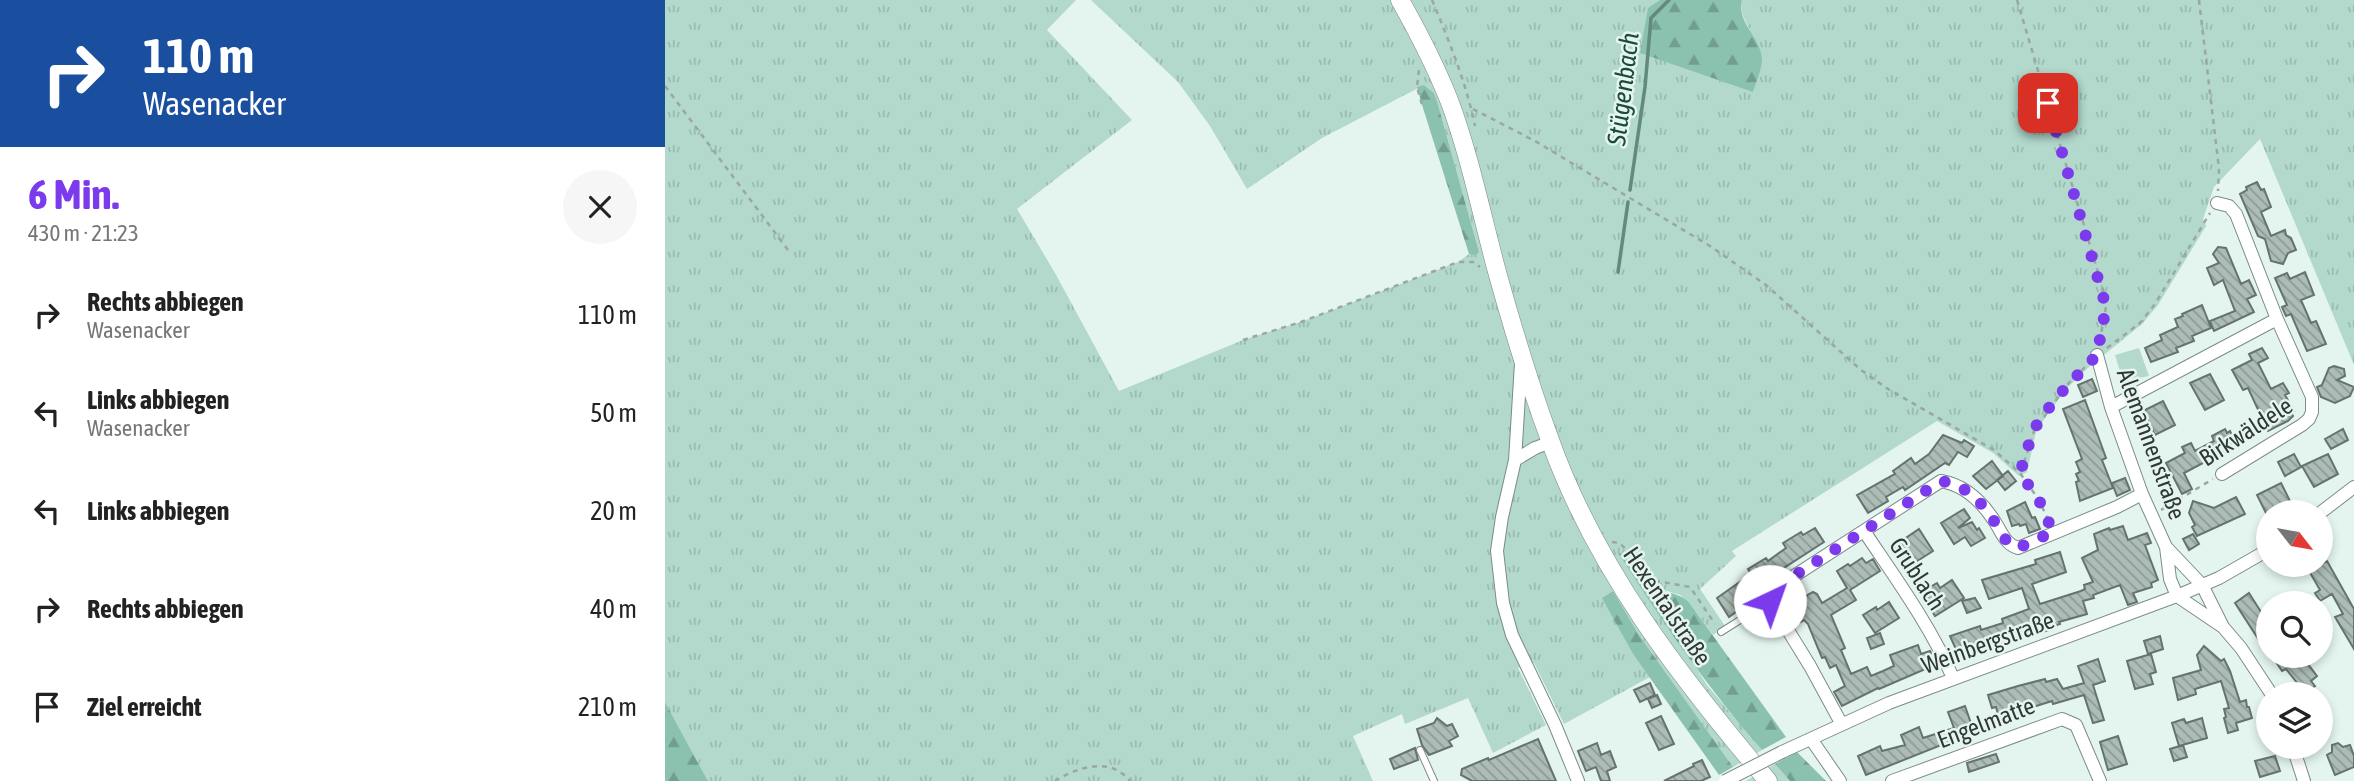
<!DOCTYPE html>
<html lang="de">
<meta charset="utf-8">
<style>
body{margin:0;font-family:"Asap Condensed",sans-serif;background:#f6f6f6;color:#222;height:100vh;display:flex;flex-direction:column;font-size:26px;white-space:nowrap}
*{box-sizing:border-box;margin:0}
p{font-size:23px;color:#767676}
.icon{flex:none;width:38px;height:38px;fill:none;stroke:currentColor;stroke-width:2;stroke-linecap:round;stroke-linejoin:round}
.map{position:relative;flex:1;overflow:hidden}
.sheet{display:flex;flex-direction:column;background:#fff;width:665px}
.sheet>*{flex:none}
.guide{background:#1a4fa0;color:#fff;overflow:hidden}
.needle{width:46px;rotate:121deg}
.buttons{position:absolute;left:1591px;top:500px;display:grid;gap:14px}
.buttons a{display:grid;place-items:center;width:77px;height:77px;border-radius:50%;background:#fff;box-shadow:0 4px 10px #0003;font-size:35px}
.pin{position:absolute;display:grid;place-items:center;width:60px;height:60px;color:#fff;margin:-30px;border-radius:14px;box-shadow:0 4px 10px #0006}
.me{position:absolute;width:77px;margin:-38px;rotate:42deg;stroke-linejoin:round;filter:drop-shadow(0 0 5px #0008)}
.turn{display:flex;align-items:center;gap:24px;height:147px;padding:0 28px;font-size:32px}
.turn .icon{width:91px;height:91px;stroke-width:2.5}
.turn b{display:block;font-size:49px;line-height:60px}
.round{display:grid;place-items:center;flex:none;width:74px;height:74px;border-radius:37px;background:#f6f6f6}
.headline{display:flex;align-items:center;justify-content:space-between;height:119px;padding:0 28px}
h1{font-size:42px;font-weight:700;line-height:52px;color:#7c3aed}
ul{padding:0;list-style:none}
li{display:flex;align-items:center;gap:21px;height:98px;padding:0 28px}
li div{flex:1}
li b{display:block;font-size:26px}
li em{font-style:normal}
main{display:flex;flex:1;min-height:0}
.map>svg:first-child{display:block}
.grass{fill:url(#grass-tufts)}
.forest{fill:url(#forest-firs)}
.park{fill:#b2d9cc}
.lines{fill:none;stroke-linecap:round;stroke-linejoin:round}
.stream{stroke:#638a7e;stroke-width:3.5}
.building{fill:url(#building-back-hatch);stroke:#65736e;stroke-width:2}
.lane-casing{stroke:#7c8b86;stroke-width:8}
.street-casing{stroke:#7c8b86;stroke-width:14}
.secondary-casing{stroke:#7c8b86;stroke-width:19}
.path{stroke:#9aa7a2;stroke-width:2.5;stroke-dasharray:5 5;stroke-linecap:butt}
.lane{stroke:#fff;stroke-width:6}
.street{stroke:#fff;stroke-width:12}
.secondary{stroke:#fff;stroke-width:18}
.street-bridge-casing{stroke:#7c8b86;stroke-width:14;stroke-linecap:butt}
.street-bridge{stroke:#fff;stroke-width:12}
.route{stroke:#7c3aed;stroke-width:12;stroke-dasharray:0 21.6}
.labels{text-anchor:middle;stroke-width:5;stroke-linejoin:round;paint-order:stroke}
.street-label{font-size:24px;fill:#313735;stroke:#e4f5ef}
.water-label{font-size:26px;font-style:italic;fill:#1c4a3d;stroke:#e4f5ef}
</style>
<main>
<section class="sheet">
<div class="guide">
<div class="turn"><svg class="icon" aria-label="right" viewBox="0 0 24 24"><path d="M7 20v-9h11M14 6l5 5-5 5"/></svg><div><b>110 m</b>Wasenacker</div></div>
</div>
<div class="headline"><div><h1>6 Min.</h1><p>430 m · 21:23</p></div><a class="round"><svg class="icon" aria-label="close" viewBox="0 0 24 24"><path d="M6 6l12 12M18 6L6 18"/></svg></a></div>
<ul>
<li><svg class="icon" aria-label="right" viewBox="0 0 24 24"><path d="M7 20v-9h11M14 6l5 5-5 5"/></svg><div><b>Rechts abbiegen</b><p>Wasenacker</p></div><em>110 m</em></li>
<li><svg class="icon" aria-label="left" viewBox="0 0 24 24"><path d="M17 20v-9H6M10 6l-5 5 5 5"/></svg><div><b>Links abbiegen</b><p>Wasenacker</p></div><em>50 m</em></li>
<li><svg class="icon" aria-label="left" viewBox="0 0 24 24"><path d="M17 20v-9H6M10 6l-5 5 5 5"/></svg><div><b>Links abbiegen</b></div><em>20 m</em></li>
<li><svg class="icon" aria-label="right" viewBox="0 0 24 24"><path d="M7 20v-9h11M14 6l5 5-5 5"/></svg><div><b>Rechts abbiegen</b></div><em>40 m</em></li>
<li><svg class="icon" aria-label="arrive" viewBox="0 0 24 24"><path d="M6 21V4h12l-3 4 3 4H6"/></svg><div><b>Ziel erreicht</b></div><em>210 m</em></li>
</ul>
</section>
<div class="map">
<svg width="1689" height="781" viewBox="0 0 1689 781">
<defs>
<pattern id="grass-tufts" width="24" height="20" patternUnits="userSpaceOnUse" patternTransform="scale(1.75)"><rect width="24" height="20" fill="#b2d9cc"/><path d="M3 7l-1-3M5 7V3M7 7l1-3M15 17l-1-3M17 17v-4M19 17l1-3" fill="none" stroke="#9abbb0"/></pattern>
<pattern id="forest-firs" width="22" height="20" patternUnits="userSpaceOnUse" patternTransform="scale(1.75)"><rect width="22" height="20" fill="#8bc1af"/><path d="M5 1l3.5 6h-7zM16 11l3.5 6h-7z" fill="#729e8f"/></pattern>
<pattern id="building-back-hatch" width="6" height="6" patternUnits="userSpaceOnUse" patternTransform="scale(1.75)"><rect width="6" height="6" fill="#adbcb7"/><path d="M-1 5l2 2M0 0l6 6M5-1l2 2" fill="none" stroke="#8d9a96"/></pattern>
</defs>
<rect width="100%" height="100%" fill="#e4f5ef"/>
<!-- grass -->
<path class="grass" d="M0 0H411L382 30 467 120 352 209 390 273 454 391 578 340 636 322 793 262 804 254 810 256 814 252 772 101 769 93 759 85 657 138 582 189 545 126 513 82 426 0H995L983 9 1088 92C1093 73 1091 51 1085 31 1081 21 1074 12 1077 0H1689V365L1595 139 1549 187 1538 219 1541 226 1493 305 1477 324 1423 368 1402 388 1382 415 1371 432 1362 472 1354 476 1328 453 1272 421 1067 551 1071 556 1035 589 1060 626 1048 635 1023 601 1015 595 992 588 979 582 958 553 1042 685 1097 750 1068 767 974 635 948 591 938 598 968 654 985 677 899 724 869 663 853 668 881 725 828 753 803 698 740 724 737 714 688 736 708 781H43L0 702Z
M1110 764 1125 781H1081Z"/>
<!-- forest -->
<path class="forest" d="M995 0H1077C1071 22 1096 38 1097 59 1097 69 1091 82 1088 92L975 53 983 8Z
M759 85 769 93 772 101 814 252 810 256 804 254 758 108 752 87Z
M958 553C966 562 973 577 982 584 994 593 1011 591 1023 601L1121 737 1097 750C1043 689 998 623 954 554Z
M948 591 974 635 1068 767 1054 775 968 654 937 598Z
M0 702 43 781H0Z
M1132 752 1161 781H1125L1110 764Z"/>
<!-- park -->
<path class="park" d="M1474 348 1484 376 1458 381 1450 355Z"/>
<g class="lines">
<!-- stream -->
<path class="stream" d="M965 190 980 87 986 18 1004 0
M953 272 963 202"/>
</g>
<!-- building -->
<path class="building" d="M1592 182 1596 190 1599 189 1606 207 1596 212 1606 236 1620 230 1621 235 1626 238 1631 250 1623 253 1618 264 1606 261 1600 239 1593 236 1575 194 1582 190 1581 187Z
M1553 247 1561 248 1576 284 1584 280 1591 295 1582 299 1589 312 1549 331 1545 321 1570 311 1558 280 1549 285 1542 268 1554 263 1548 254Z
M1640 272 1649 295 1636 300 1646 323 1651 321 1661 344 1642 351 1626 314 1621 316 1617 307 1622 305 1610 278 1622 273 1625 279Z
M1537 305 1546 328 1527 336 1529 341 1511 348 1513 352 1486 362 1480 348 1497 340 1495 335 1513 327 1510 319 1518 316 1517 314Z
M1597 348 1603 358 1593 363 1606 389 1618 383 1624 393 1620 395 1629 411 1626 412 1628 416 1623 421 1603 431 1583 388 1578 390 1567 370 1587 360 1584 354Z
M1669 366 1679 369 1680 376 1672 380 1689 387 1685 396 1670 403 1656 397 1652 387 1657 385 1664 368Z
M1545 374 1559 400 1540 410 1525 383Z
M1427 379 1432 391 1418 397 1413 385Z
M1420 400 1441 458 1437 460 1448 488 1415 501 1411 482 1414 481 1411 474 1415 472 1411 462 1417 459 1398 409Z
M1498 401 1510 425 1490 435 1478 411Z
M1560 429 1562 433 1565 431 1572 445 1519 473 1527 489 1517 494 1501 463 1520 453 1517 447 1526 443 1530 451 1549 441 1547 436Z
M1678 429 1683 440 1666 449 1660 439Z
M1278 435 1297 443 1299 440 1309 446 1302 457 1293 452 1284 465 1280 463 1240 490 1238 487 1221 497 1223 501 1203 513 1192 495 1230 474 1228 471 1246 458 1250 464 1264 454Z
M1629 454 1636 467 1620 476 1613 462Z
M1663 454 1673 474 1649 487 1637 466Z
M1327 461 1338 476 1321 489 1308 476Z
M1343 471 1351 481 1340 490 1332 480Z
M1460 478 1465 490 1452 496 1447 483Z
M1616 483 1625 501 1602 515 1592 495Z
M1571 497 1580 514 1532 536 1527 527 1530 525 1524 513 1528 501 1549 508Z
M1360 502 1367 518 1370 517 1375 529 1364 533 1361 524 1355 526 1354 524 1347 526 1342 511Z
M1299 509 1305 518 1293 528 1307 522 1312 530 1314 528 1320 538 1306 546 1300 537 1289 544 1276 523Z
M1458 526 1463 540 1482 533 1486 543 1480 545 1493 580 1486 583 1487 587 1468 593 1472 602 1463 605 1455 585 1428 595 1429 598 1418 601 1422 614 1394 622 1395 624 1383 628 1384 630 1371 634V631L1358 635 1343 640 1344 643 1338 645 1327 647V645L1294 656 1285 636 1315 626 1316 630 1338 623 1337 619 1364 609 1357 588 1324 599 1317 580 1371 564 1370 560 1395 552 1401 572 1367 584 1375 604 1416 591 1420 589 1419 585 1428 582 1417 558 1433 550 1429 534 1444 528 1445 530Z
M1150 528 1159 542 1088 588 1090 591 1081 597 1084 602 1064 617 1052 598 1086 574 1083 569 1101 558 1103 561 1121 548 1118 543 1136 532 1138 535Z
M1254 529 1268 551 1243 567 1229 546Z
M1528 534 1534 544 1524 550 1518 539Z
M1197 558 1201 563 1208 559 1215 571 1185 590 1191 600 1166 615 1180 648 1176 650 1186 674 1202 667 1206 676 1218 671 1229 666 1225 655 1253 645 1256 654 1265 651 1272 664 1214 689 1213 688 1177 706 1169 692 1180 686 1171 665 1165 668 1160 657 1157 658 1143 624 1139 620 1136 622 1125 604 1130 601 1128 598 1136 592 1139 597 1148 592 1152 594 1157 603 1182 588 1172 571 1183 564 1185 566Z
M1662 561 1689 609V649L1670 617 1678 614 1667 594 1655 601 1650 593 1655 590 1644 571Z
M1287 580 1299 598 1270 616 1260 599 1262 597 1258 591 1272 583 1275 588Z
M1584 593 1603 623V654L1570 603Z
M1310 598 1316 608 1302 613 1297 601Z
M1224 602 1234 618 1210 633 1198 615 1211 607 1212 610Z
M1215 633 1219 644 1206 649 1202 638Z
M1495 636 1498 649 1483 654 1479 641Z
M1539 646 1556 661 1559 659 1565 671 1575 702 1581 700 1582 707H1584L1587 718 1571 723 1573 730 1563 733 1559 718 1561 717 1559 709 1564 708 1556 681 1530 689 1531 694 1513 700 1508 678 1536 670 1532 655Z
M1486 654 1491 672 1485 674 1488 684 1470 689 1462 661Z
M1607 656H1637L1652 676 1646 681 1650 686 1640 693 1621 669 1617 671Z
M1433 659 1440 681 1428 685 1439 720 1428 723 1419 695 1388 704 1387 701 1368 707 1363 710 1364 712 1335 721 1331 707 1327 708 1323 695 1353 686 1380 679 1381 682 1392 679 1398 689 1419 683 1413 666Z
M985 683 990 695 975 702 969 690Z
M992 695 996 704 987 708 983 699Z
M1300 706 1309 732 1201 775 1193 756 1215 746 1217 751 1240 745 1236 735 1254 727 1258 738 1289 728 1283 712Z
M996 716 1009 744 994 750 981 723Z
M772 718 782 726 787 724 793 736 784 741 787 746 764 755 757 745 752 729 769 723Z
M1537 718 1542 738 1514 746 1507 723 1519 719 1521 723Z
M1453 736 1462 764 1443 770 1435 742Z
M873 739 891 781H807L796 775 797 769 823 758 824 760Z
M932 743 936 755 945 751 951 767 942 771 945 781H936L931 767 921 771 913 751Z
M1673 743 1678 747 1685 745 1689 756V767L1670 775 1662 755 1667 752V745Z
M1518 745 1522 757 1509 761 1505 749Z
M750 748 753 760 729 769 725 759Z
M1331 754 1334 762 1304 772 1302 763Z
M1610 756 1615 771 1595 777 1590 761Z
M1037 760 1045 777 1036 781H999L1029 766 1028 764Z"/>
<g class="lines">
<defs>
<path id="lane" d="M1056 632 1105 601
M755 750 769 781"/>
<path id="street" d="M1552 203 1564 206 1571 214 1612 319 1647 397V412L1644 419 1637 425 1557 474
M1432 355 1446 407 1477 494 1501 547 1505 579 1512 596 1558 627
M856 363 850 460 837 517 832 551 838 603 847 635 890 725 913 781
M1446 407 1612 319
M850 460 870 448 886 442
M1655 513 1689 487
M1199 531C1231 579 1265 625 1288 678
M1501 547 1537 585 1558 627 1576 648 1607 695
M1176 723 1145 666 1105 601V594L1109 589 1276 481C1299 485 1316 501 1328 519 1336 530 1339 544 1353 548L1452 507 1477 494
M1146 739 1175 781
M1628 747 1639 781
M1117 752 1224 703 1512 596 1554 578 1603 550
M1227 781 1397 719 1411 725 1435 781"/>
<path id="secondary" d="M735 0C753 32 770 65 784 100 804 153 816 212 831 268 847 326 864 383 885 440 931 569 1015 677 1103 781"/>
</defs>
<!-- lane casing -->
<use href="#lane" class="lane-casing"/>
<!-- street casing -->
<use href="#street" class="street-casing"/>
<!-- secondary casing -->
<use href="#secondary" class="secondary-casing"/>
<!-- path -->
<path class="path" d="M767 0C784 41 801 82 810 126
M1352 0 1438 289 1441 307 1434 345
M1534 0 1554 169 1553 191
M754 70 752 87 758 108
M0 86 123 250
M808 109 870 141 1045 246 1101 285 1196 370 1223 389 1329 450 1355 473 1374 500 1384 522
M578 340 636 322 793 262H808L815 267
M1442 348 1475 323 1490 304 1545 213
M1356 472 1369 431 1401 386 1423 364
M1496 510 1548 479
M947 542 955 543 987 580 1025 587 1050 624
M390 781C413 767 445 756 465 781"/>
<!-- lane -->
<use href="#lane" class="lane"/>
<!-- street -->
<use href="#street" class="street"/>
<!-- secondary -->
<use href="#secondary" class="secondary"/>
<defs>
<path id="street-bridge" d="M1060 781 1117 752"/>
</defs>
<!-- street-bridge casing -->
<use href="#street-bridge" class="street-bridge-casing"/>
<!-- street-bridge -->
<use href="#street-bridge" class="street-bridge"/>
</g>
<g class="lines">
<!-- route -->
<path class="route" d="M1105 601V594L1109 589 1276 481C1309 486 1326 515 1342 542L1353 548 1388 532 1374 500 1355 473 1368 431 1378 415 1401 387 1432 355 1441 307 1383 103"/>
</g>
<g class="labels">
<!-- street labels -->
<g class="street-label">
<text transform="translate(1581 432) rotate(-33)" y="8">Birkwäldele</text>
<text transform="translate(1486 444) rotate(70)" y="8">Alemannenstraße</text>
<text transform="translate(1252 574) rotate(57)" y="8">Grublach</text>
<text transform="translate(1002 606) rotate(56)" y="8">Hexentalstraße</text>
<text transform="translate(1323 643) rotate(-20)" y="8">Weinbergstraße</text>
<text transform="translate(1321 723) rotate(-21)" y="8">Engelmatte</text>
</g>
<!-- water labels -->
<g class="water-label">
<text transform="translate(958 89) rotate(-83)" y="9">Stügenbach</text>
</g>
</g>
</svg>
<div class="buttons">
<a><svg class="needle" viewBox="-14 -14 28 28"><path d="M0-13l5 13h-10z" fill="#e53935"/><path d="M0 13l5-13h-10z" fill="#767676"/></svg></a>
<a><svg class="icon" aria-label="search" viewBox="0 0 24 24"><circle cx="10" cy="10" r="6"/><path d="M15 15l6 6"/></svg></a>
<a><svg class="icon" aria-label="layers" viewBox="0 0 24 24"><path d="M12 4l9 5-9 5-9-5zM3 14l9 5 9-5"/></svg></a>
</div>
<div class="pin" style="left:1383px;top:103px;background:#d93025"><svg class="icon" aria-label="arrive" viewBox="0 0 24 24"><path d="M6 21V4h12l-3 4 3 4H6"/></svg></div>
<svg class="me" style="left:1105px;top:601px" viewBox="-20 -20 40 40"><circle r="19" fill="#fff"/><path d="M0-13L10 11 0 6-10 11z" fill="#7c3aed"/></svg>
</div>
</main>
